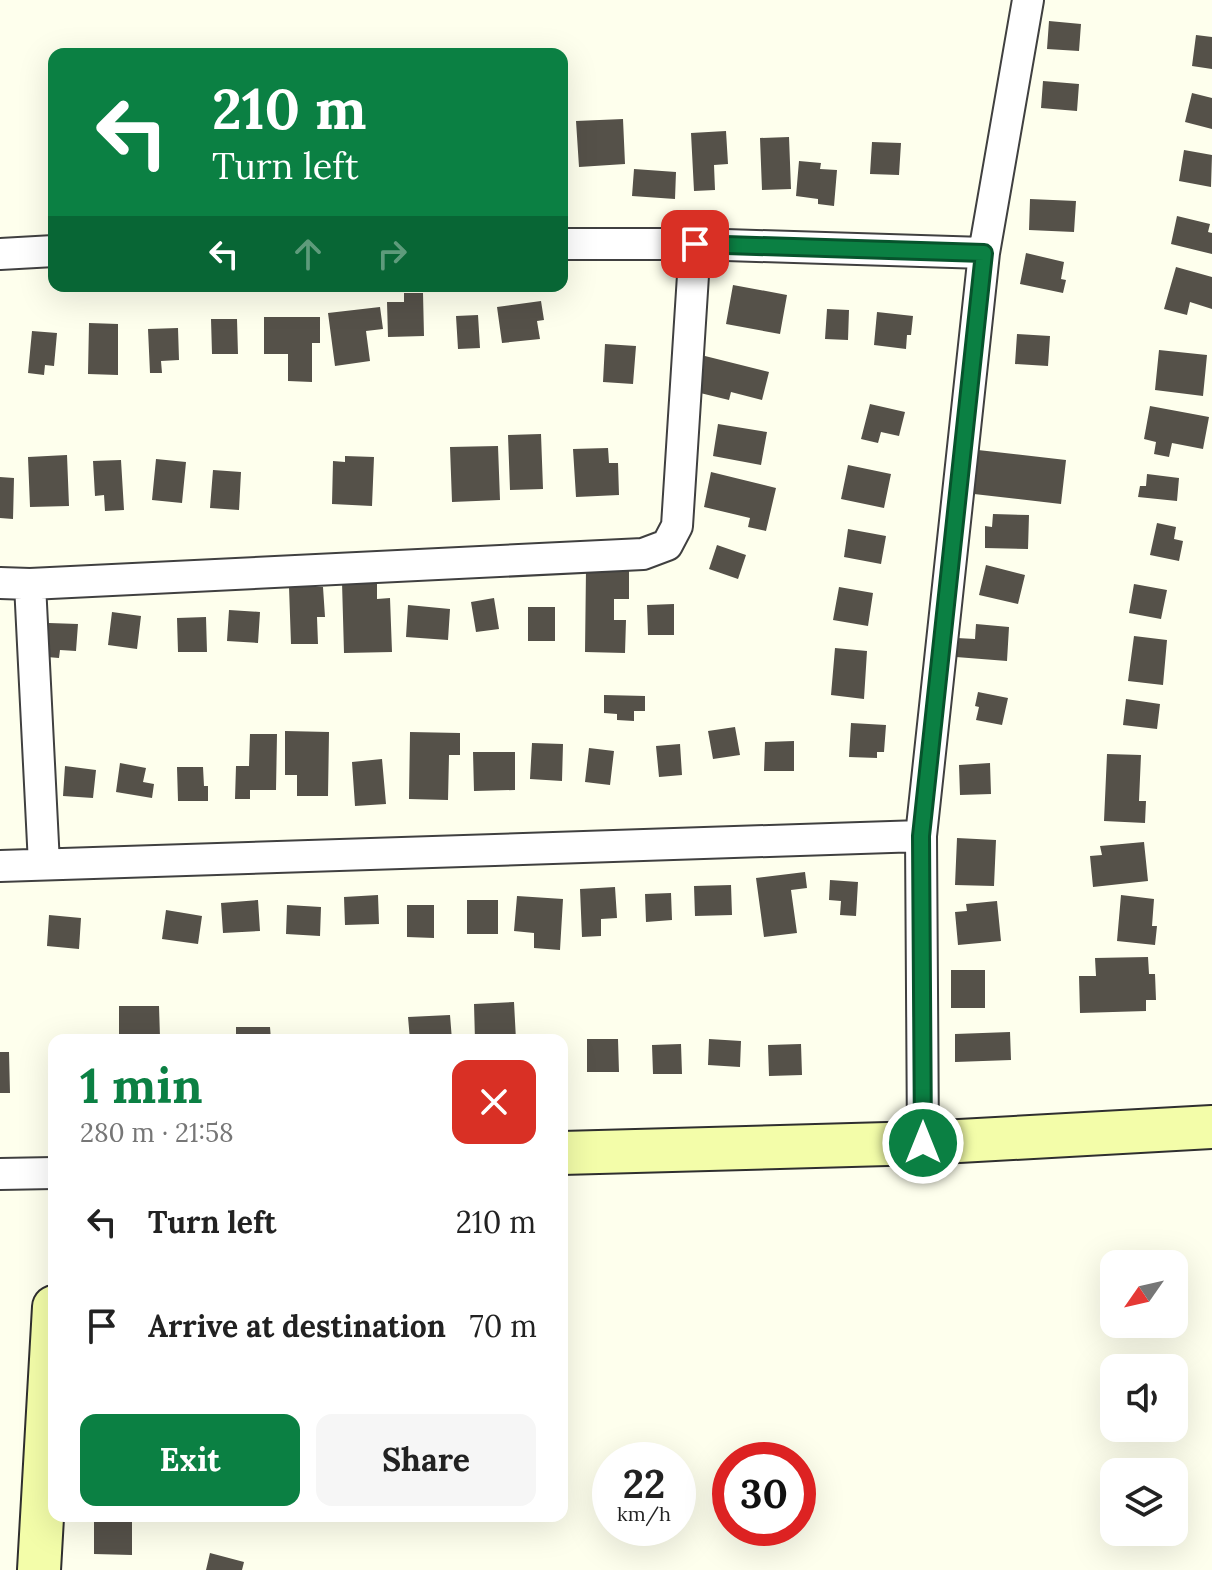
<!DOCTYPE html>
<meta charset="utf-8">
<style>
body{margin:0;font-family:Lora,serif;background:#f6f6f6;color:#222;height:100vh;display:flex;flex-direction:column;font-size:30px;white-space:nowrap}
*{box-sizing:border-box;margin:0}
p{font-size:26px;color:#767676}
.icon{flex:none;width:44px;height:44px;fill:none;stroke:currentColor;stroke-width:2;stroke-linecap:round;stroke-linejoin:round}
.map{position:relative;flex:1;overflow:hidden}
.details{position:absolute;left:48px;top:1034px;width:520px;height:488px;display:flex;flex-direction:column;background:#fff;border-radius:16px;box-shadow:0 8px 32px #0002}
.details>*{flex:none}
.banner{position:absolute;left:48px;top:48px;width:520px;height:244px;border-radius:16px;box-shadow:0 8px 32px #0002;background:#0b8043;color:#fff;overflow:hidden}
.needle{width:52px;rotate:236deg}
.fabs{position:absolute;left:1100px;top:1250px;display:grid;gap:16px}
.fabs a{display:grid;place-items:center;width:88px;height:88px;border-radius:16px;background:#fff;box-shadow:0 8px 32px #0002;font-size:40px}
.speed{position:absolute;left:592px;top:1442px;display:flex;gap:16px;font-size:40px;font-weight:700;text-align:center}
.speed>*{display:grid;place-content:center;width:104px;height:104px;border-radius:50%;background:#fff;box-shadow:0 8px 32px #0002;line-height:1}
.speed small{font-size:20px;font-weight:400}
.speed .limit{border:12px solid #d22;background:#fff;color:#111}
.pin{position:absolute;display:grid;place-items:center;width:68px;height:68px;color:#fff;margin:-34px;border-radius:16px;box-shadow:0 4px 12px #0006}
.me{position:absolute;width:88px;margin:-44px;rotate:0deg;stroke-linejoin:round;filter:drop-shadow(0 0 6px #0008)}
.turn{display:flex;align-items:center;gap:28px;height:168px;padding:0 32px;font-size:36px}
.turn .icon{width:104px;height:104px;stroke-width:2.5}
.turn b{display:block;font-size:56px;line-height:68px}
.lanes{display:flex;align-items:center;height:76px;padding:0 32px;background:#0003;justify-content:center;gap:40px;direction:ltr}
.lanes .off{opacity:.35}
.round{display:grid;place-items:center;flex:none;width:84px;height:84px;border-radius:16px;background:#f6f6f6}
.headline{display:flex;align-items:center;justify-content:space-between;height:136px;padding:0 32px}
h1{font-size:48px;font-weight:800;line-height:60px;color:#0b8043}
.action{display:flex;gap:16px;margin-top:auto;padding:16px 32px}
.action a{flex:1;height:92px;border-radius:16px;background:#0b8043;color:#fff;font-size:32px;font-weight:800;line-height:92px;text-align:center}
.action a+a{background:#f6f6f6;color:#222}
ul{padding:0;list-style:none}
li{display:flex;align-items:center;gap:24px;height:104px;padding:0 32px}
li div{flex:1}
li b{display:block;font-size:30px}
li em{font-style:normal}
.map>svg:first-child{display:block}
.building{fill:#555149}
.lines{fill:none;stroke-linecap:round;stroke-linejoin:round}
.street-casing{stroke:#404040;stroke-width:34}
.secondary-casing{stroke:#2f2f2f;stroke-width:46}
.street{stroke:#fff;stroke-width:30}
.secondary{stroke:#f3fda9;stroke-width:42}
.route-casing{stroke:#07532c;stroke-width:20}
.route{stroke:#0b8043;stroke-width:14}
</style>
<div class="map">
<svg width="1212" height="1570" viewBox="0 0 1212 1570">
<rect width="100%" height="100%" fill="#feffed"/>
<!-- building -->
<path class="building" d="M1049 21 1081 24 1079 51 1047 49Z
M1196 35 1212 37V69L1192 66Z
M1043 81 1079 84 1077 111 1041 108Z
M1192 93 1212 98V129L1185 122Z
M623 119 625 164 579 167 576 121Z
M726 131 728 164 714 165 715 190 694 191 691 133Z
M789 137 791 189 762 190 760 138Z
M872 142 901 143 899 175 870 174Z
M1184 150 1212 155 1211 187 1179 181Z
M799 161 821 163 820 169 837 170 834 206 818 204V199L796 196Z
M634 169 676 172 675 199 632 196Z
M1030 199 1076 201 1074 232 1029 230Z
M1177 216 1210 224 1208 232 1212 233V254L1171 244Z
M1026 253 1064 262 1061 279 1066 280 1063 293 1020 284Z
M1176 267 1212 277V309L1190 302 1187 315 1164 309Z
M733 285 787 295 780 334 726 324Z
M404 293H423L424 336 388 337 387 302H404Z
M541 301 544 320 537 321 540 339 502 343 497 307Z
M380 307 383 329 366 331 370 361 335 366 328 313Z
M827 309 849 310 848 340 825 339Z
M877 312 913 316 911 335H907L906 349 874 345Z
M478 315 480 348 458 349 456 316Z
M264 317H320V343H312V382L288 381V354H264Z
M211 319H237L238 354H212Z
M89 323 118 324V375L88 374Z
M178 328 179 360 161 361 162 373H150L148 329Z
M32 331 57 333 54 366 45 365 44 375 28 373Z
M1017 334 1050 336 1048 366 1015 364Z
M605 344 636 346 633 384 603 382Z
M1159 350 1207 355 1203 396 1155 390Z
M701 355 769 372 762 400 731 392 729 400 692 391Z
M870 404 905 412 899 436 881 432 878 443 861 439Z
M1150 406 1209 417 1203 449 1172 443 1169 457 1154 454 1156 442 1144 439Z
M718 424 767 432 761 465 713 456Z
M541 434 543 489 510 490 508 435Z
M498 446 500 500 452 502 450 447Z
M608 448 609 463H618L619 495 576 497 573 449Z
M978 450 1066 460 1061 504 974 494Z
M67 455 69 506 30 507 28 457Z
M345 456 374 457 372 506 332 504 333 461 345 462Z
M156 459 186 462 182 503 152 500Z
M121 460 124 510 105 511 104 495 95 496 93 461Z
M848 465 891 474 884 508 841 499Z
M213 470 241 472 239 510 210 508Z
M711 472 776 488 766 531 748 527 750 518 704 507Z
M1147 474 1179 478 1177 501 1138 497 1140 486H1146Z
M0 477 14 478 13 519 0 518Z
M993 514 1029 515 1028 549 985 548V526L992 527Z
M1157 523 1176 527 1174 539 1183 541 1179 561 1150 555Z
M848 529 886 536 881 564 844 557Z
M717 545 746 555 738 579 709 569Z
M986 565 1025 575 1018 604 979 595Z
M586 569 629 570V599H614V620H626L625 653 585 652Z
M377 581V599L390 598 392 652 344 653 342 582Z
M1134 584 1167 590 1161 619 1129 613Z
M289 587H323L325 617H317L318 644H291Z
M839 587 873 593 868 626 833 620Z
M494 598 499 629 476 632 471 602Z
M674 604V635H648L647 605Z
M408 605 450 609 448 640 406 637Z
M528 607H555V641H528Z
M229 610 260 612 258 643 227 641Z
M112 612 141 616 137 649 108 645Z
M206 617 207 652H178L177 618Z
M49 623 78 624 76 651 60 650 59 658 47 657Z
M976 624 1009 627 1007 661 956 657 957 638 975 639Z
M1134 636 1167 640 1163 685 1128 681Z
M835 648 867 651 864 699 831 695Z
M978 692 1008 698 1002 725 976 720 979 707 975 706Z
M604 695 645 696V711H634V721L617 720V714L604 713Z
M1126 699 1160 704 1157 729 1123 725Z
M851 723 886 725 884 752H877V758L849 757Z
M735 727 740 755 713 759 708 731Z
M285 731 329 732 328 796H297V775H285Z
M410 732 460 733V755H449L448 800 409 799Z
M250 734H277L276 790H250V799H235L236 766H249Z
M794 741V771H764L765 742Z
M532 743 563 744 562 781 530 779Z
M680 744 682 775 659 777 656 746Z
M589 748 614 751 610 785 585 782Z
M473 752H515V790L474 791Z
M1107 754 1141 755 1139 801H1146L1145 823 1104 821Z
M382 759 386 804 355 806 352 762Z
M120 763 146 768 143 782 154 784 152 798 116 792Z
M990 763 991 794 960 795 959 765Z
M65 766 96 770 93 798 63 796Z
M177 767H203L204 786H208V801H178Z
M957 838 996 840 994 886 955 885Z
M1144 842 1148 881 1093 887 1090 856 1102 855 1100 846Z
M805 872 807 888 791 890 797 933 764 937 756 878Z
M830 880 858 882 856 916 840 915 841 901 829 900Z
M731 885 732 915 695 916 694 886Z
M615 887 617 918 601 919V936L582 937 580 889Z
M671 893 672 920 646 922 645 894Z
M378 895 379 924 345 925 344 897Z
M1121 895 1154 899 1152 926H1157L1155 945 1117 941Z
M517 896 563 899 560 950 534 948V933L514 931Z
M258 900 260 931 223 933 221 903Z
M467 900H498V934H467Z
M997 901 1001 941 958 945 955 912 967 911 966 904Z
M287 905 321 907 320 936 286 934Z
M407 905H434V938L407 937Z
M166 910 202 916 198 944 162 939Z
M49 915 81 918 79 949 47 946Z
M1148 957 1149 974H1155L1156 1000H1146V1011L1080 1013 1079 976H1096L1095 958Z
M951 970H985V1008H951Z
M514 1002 516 1040H475L474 1004Z
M119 1006H159L160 1037H119Z
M450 1015 452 1040H410L408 1017Z
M236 1027H270L271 1040H236Z
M1010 1032 1011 1060 955 1062V1034Z
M587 1039H618L619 1072H587Z
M709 1039 741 1041 740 1067 708 1065Z
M681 1044 682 1074H653L652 1045Z
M801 1044 802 1075 769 1076 768 1045Z
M0 1052H9L10 1093H0Z
M94 1516H132V1555L94 1554Z
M210 1553 244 1562 242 1570H206Z"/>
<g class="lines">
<defs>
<path id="street" d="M562 244H695
M0 254 54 251
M0 583 30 584 643 554 667 545 677 526 695 244 984 253
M30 584 44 864
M0 866 921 836
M923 1143 921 836 984 253 1028 0
M0 1174 54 1173"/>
<path id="secondary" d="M562 1153 923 1143 1212 1127
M39 1570 54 1307"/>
</defs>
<!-- street casing -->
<use href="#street" class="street-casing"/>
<!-- secondary casing -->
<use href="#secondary" class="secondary-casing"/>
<!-- street -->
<use href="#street" class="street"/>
<!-- secondary -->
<use href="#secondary" class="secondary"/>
</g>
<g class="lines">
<defs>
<path id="route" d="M695 244 984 253 921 836 923 1143"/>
</defs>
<!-- route casing -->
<use href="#route" class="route-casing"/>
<!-- route -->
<use href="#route" class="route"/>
</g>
</svg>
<div class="fabs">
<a><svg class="needle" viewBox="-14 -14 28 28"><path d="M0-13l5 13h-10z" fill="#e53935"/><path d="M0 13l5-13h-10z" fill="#767676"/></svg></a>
<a><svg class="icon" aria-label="sound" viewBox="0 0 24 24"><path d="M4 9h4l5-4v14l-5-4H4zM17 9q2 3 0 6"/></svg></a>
<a><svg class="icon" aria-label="layers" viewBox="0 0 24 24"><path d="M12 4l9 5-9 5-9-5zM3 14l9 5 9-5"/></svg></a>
</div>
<div class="speed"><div>22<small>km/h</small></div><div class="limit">30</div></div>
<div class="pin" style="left:695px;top:244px;background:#d93025"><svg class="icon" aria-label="arrive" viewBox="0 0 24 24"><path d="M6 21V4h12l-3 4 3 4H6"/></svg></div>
<svg class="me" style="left:923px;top:1143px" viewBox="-20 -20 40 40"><circle r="17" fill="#0b8043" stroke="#fff" stroke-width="3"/><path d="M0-11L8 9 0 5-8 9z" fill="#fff"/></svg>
<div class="banner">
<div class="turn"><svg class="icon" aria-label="left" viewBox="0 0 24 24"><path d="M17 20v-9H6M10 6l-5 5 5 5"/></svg><div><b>210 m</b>Turn left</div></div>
<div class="lanes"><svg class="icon" aria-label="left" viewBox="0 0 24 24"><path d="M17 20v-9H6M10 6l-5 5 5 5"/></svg><svg class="icon off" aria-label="ahead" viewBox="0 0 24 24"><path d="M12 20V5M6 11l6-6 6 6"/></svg><svg class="icon off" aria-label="right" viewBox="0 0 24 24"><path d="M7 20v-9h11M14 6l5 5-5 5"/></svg></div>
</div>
<section class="details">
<div class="headline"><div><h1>1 min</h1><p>280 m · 21:58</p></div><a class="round" style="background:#d93025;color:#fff"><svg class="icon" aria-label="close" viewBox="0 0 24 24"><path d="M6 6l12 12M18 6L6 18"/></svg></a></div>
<ul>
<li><svg class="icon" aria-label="left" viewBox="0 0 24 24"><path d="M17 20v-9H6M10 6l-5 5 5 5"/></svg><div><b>Turn left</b></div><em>210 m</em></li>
<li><svg class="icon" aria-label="arrive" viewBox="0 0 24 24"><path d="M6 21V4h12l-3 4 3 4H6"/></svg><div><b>Arrive at destination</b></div><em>70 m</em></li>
</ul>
<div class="action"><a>Exit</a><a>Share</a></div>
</section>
</div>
